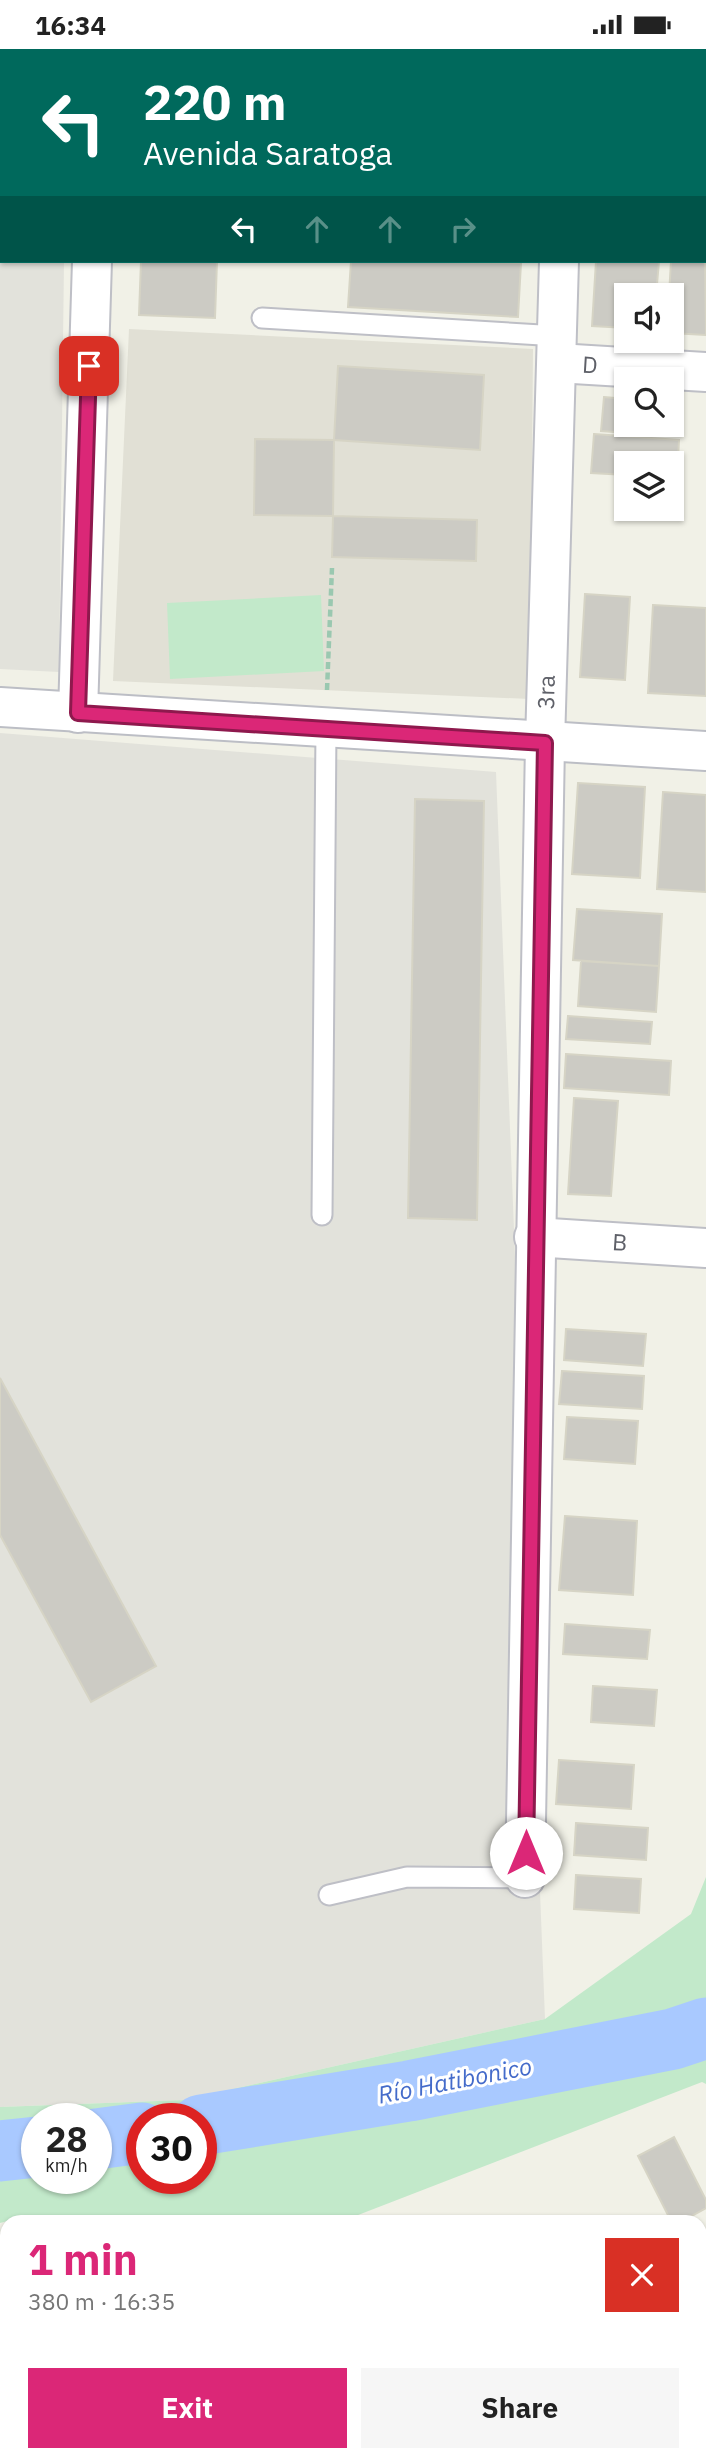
<!DOCTYPE html>
<meta charset="utf-8">
<style>
body{margin:0;font-family:"IBM Plex Sans",sans-serif;background:#f6f6f6;color:#222;height:100vh;display:flex;flex-direction:column;font-size:26px;white-space:nowrap}
*{box-sizing:border-box;margin:0}
p{font-size:23px;color:#767676}
.icon{flex:none;width:38px;height:38px;fill:none;stroke:currentColor;stroke-width:2;stroke-linecap:round;stroke-linejoin:round}
.map{position:relative;flex:1;overflow:hidden}
.sheet{position:absolute;left:0px;top:2166px;width:707px;height:247px;display:flex;flex-direction:column;background:#fff;border-radius:21px 21px 0 0;box-shadow:0 2px 5px #0004}
.sheet>*{flex:none}
.banner{position:absolute;left:0px;top:0px;width:707px;height:214px;box-shadow:0 2px 5px #0004;background:#00695c;color:#fff;overflow:hidden}
.tools{position:absolute;left:614px;top:234px;display:grid;gap:14px}
.tools a{display:grid;place-items:center;width:70px;height:70px;border-radius:0px;background:#fff;box-shadow:0 2px 5px #0004;font-size:35px}
.speed{position:absolute;left:21px;top:2054px;display:flex;gap:14px;font-size:35px;font-weight:700;text-align:center}
.speed>*{display:grid;place-content:center;width:91px;height:91px;border-radius:50%;background:#fff;box-shadow:0 2px 5px #0004;line-height:1}
.speed small{font-size:18px;font-weight:400}
.speed .limit{border:10px solid #d22;background:#fff;color:#111}
.pin{position:absolute;display:grid;place-items:center;width:60px;height:60px;color:#fff;margin:-30px;border-radius:14px;box-shadow:0 4px 10px #0006}
.me{position:absolute;width:77px;margin:-38px;rotate:0deg;stroke-linejoin:round;filter:drop-shadow(0 0 5px #0008)}
.turn{display:flex;align-items:center;gap:24px;height:147px;padding:0 28px;font-size:32px}
.turn .icon{width:91px;height:91px;stroke-width:2.5}
.turn b{display:block;font-size:49px;line-height:60px}
.lanes{display:flex;align-items:center;height:66px;padding:0 28px;background:#0003;justify-content:center;gap:35px;direction:ltr}
.lanes .off{opacity:.35}
.round{display:grid;place-items:center;flex:none;width:74px;height:74px;border-radius:0px;background:#f6f6f6}
.overview{display:flex;align-items:center;justify-content:space-between;height:119px;padding:0 28px}
h1{font-size:42px;font-weight:800;line-height:52px;color:#db2777}
.cta{display:flex;gap:14px;margin-top:auto;padding:14px 28px}
.cta a{flex:1;height:80px;border-radius:0px;background:#db2777;color:#fff;font-size:28px;font-weight:800;line-height:80px;text-align:center}
.cta a+a{background:#f6f6f6;color:#222}
.status{display:flex;justify-content:space-between;align-items:center;height:49px;padding:0 35px;background:#fff;direction:ltr}
.status svg{height:19px;fill:currentColor}
.map>svg:first-child{display:block}
.industrial{fill:#e2e2db}
.education{fill:#e1e0d5}
.green{fill:#c2e9ca;fill-rule:evenodd}
.lines{fill:none;stroke-linecap:round;stroke-linejoin:round}
.river{stroke:#a9c9ff;stroke-width:61}
.building{fill:#cccbc4;stroke:#d6d4c5;stroke-width:2}
.service-casing{stroke:#bebfc6;stroke-width:23}
.minor-casing{stroke:#bebfc6;stroke-width:42}
.secondary-casing{stroke:#bcbec5;stroke-width:42}
.path{stroke:#9ac8b0;stroke-width:4.5;stroke-dasharray:7 3.5;stroke-linecap:butt}
.service{stroke:#fff;stroke-width:19}
.minor{stroke:#fff;stroke-width:38}
.secondary{stroke:#fff;stroke-width:38}
.route-casing{stroke:#8e194d;stroke-width:18}
.route{stroke:#db2777;stroke-width:12}
.labels{text-anchor:middle;stroke-width:6;stroke-linejoin:round;paint-order:stroke}
.street-label{font-size:23px;fill:#5e6068;stroke:#fff}
.water-label{font-size:24px;font-style:italic;fill:#446bca;stroke:#fff}
</style>
<div class="status"><b>16:34</b><svg viewBox="0 0 49 12"><path d="M0 12V9h3v3zM5 12V6h3v6zM10 12V3h3v9zM15 12V0h3v12zM26 1h20v11H26zM47 4h2v5h-2z"/></svg></div>
<div class="map">
<svg width="706" height="2412" viewBox="0 0 706 2412">
<rect width="100%" height="100%" fill="#f1f1e7"/>
<!-- industrial -->
<path class="industrial" d="M0 0H66L2 2V212H64L59 623 0 620Z
M0 684 496 723 545 1970 184 2051 0 2058Z"/>
<!-- education -->
<path class="education" d="M129 280 533 300 530 650 113 632Z
M706 2368V2412H621L632 2406H700V2371Z"/>
<!-- green -->
<path class="green" d="M321 546 324 622 170 630 167 554Z
M706 1828V2035L702 2033 340 2173 40 2174 23 2168 0 2174V2058L184 2051 545 1970 691 1865ZM37 2070H96V2130H37ZM142 2070H201V2130H142Z"/>
<g class="lines">
<!-- river -->
<path class="river" d="M201 2076 409 2042 673 1990 706 1979
M96 2090 142 2084
M0 2102 37 2098"/>
</g>
<!-- building -->
<path class="building" d="M705 205 706 286 672 284V247H669L671 212H705Z
M141 212H217L215 269 139 266Z
M351 212 521 214 518 268 348 258Z
M596 212H659L656 247H626V279L592 277Z
M338 317 484 326 480 401 334 391Z
M604 348 626 350V376H670L669 387 601 382Z
M594 385 679 391 677 429H672V415H626V426L591 424Z
M255 390 334 391 333 467 254 466Z
M333 467 477 471 476 512 332 508Z
M585 545 630 548 625 631 580 628Z
M653 556 706 559V647L648 644Z
M578 734 645 738 640 829 572 825Z
M663 743 706 746V843L657 840Z
M415 750 484 752 477 1171 408 1169Z
M577 860 662 865 659 917 573 911Z
M581 912 659 917 656 963 578 957Z
M568 967 652 973 650 995 566 990Z
M566 1005 671 1012 669 1046 564 1039Z
M574 1049 618 1052 611 1147 568 1145Z
M566 1280 646 1285 643 1317 564 1311Z
M562 1322 644 1327 642 1360 559 1355Z
M0 1329 156 1617 91 1653 0 1486Z
M567 1368 638 1372 635 1415 564 1410Z
M565 1467 637 1472 633 1546 559 1541Z
M565 1575 650 1581 647 1610 563 1605Z
M593 1637 657 1641 654 1677 591 1673Z
M559 1711 634 1716 631 1760 556 1755Z
M576 1774 648 1779 646 1811 574 1806Z
M576 1826 641 1830 639 1864 574 1860Z
M674 2088 706 2151V2159L679 2174H672L638 2107Z
M6 2252 7 2299 0 2303V2255Z
M7 2338V2381L0 2367V2342Z
M216 2406H254L257 2412H219Z
M275 2406H316L317 2408 310 2412H278Z
M492 2406H583L572 2412H481Z"/>
<g class="lines">
<defs>
<path id="service" d="M262 269 558 287
M322 1166 326 680
M329 1846 407 1828 525 1829"/>
<g id="minor">
<path d="M98 0V2"/>
<path d="M565 2V0"/>
<path id="s1" d="M557 314 706 323"/>
<path d="M78 664 92 212"/>
<path id="s2" d="M534 1188 706 1199"/>
<path id="s3" d="M525 1829 545 694 559 212"/>
<path d="M700 2218 706 2214"/>
<path d="M349 2412 359 2406"/>
</g>
<path id="secondary" d="M0 658 706 702"/>
</defs>
<!-- service casing -->
<use href="#service" class="service-casing"/>
<!-- minor casing -->
<use href="#minor" class="minor-casing"/>
<!-- secondary casing -->
<use href="#secondary" class="secondary-casing"/>
<!-- path -->
<path class="path" d="M327 641 332 519"/>
<!-- service -->
<use href="#service" class="service"/>
<!-- minor -->
<use href="#minor" class="minor"/>
<!-- secondary -->
<use href="#secondary" class="secondary"/>
</g>
<g class="lines">
<defs>
<path id="route" d="M89 317 78 664 545 694 526 1804"/>
</defs>
<!-- route casing -->
<use href="#route" class="route-casing"/>
<!-- route -->
<use href="#route" class="route"/>
</g>
<g class="labels">
<!-- street labels -->
<g class="street-label">
<text dy="8" stroke="none"><textPath href="#s1" startOffset="33">D</textPath></text>
<text dy="8" stroke="none"><textPath href="#s3" startOffset="1186">3ra</textPath></text>
<text dy="8" stroke="none"><textPath href="#s2" startOffset="86">B</textPath></text>
</g>
<!-- water labels -->
<g class="water-label">
<text transform="translate(455 2032) rotate(-11)" y="8">Río Hatibonico</text>
</g>
</g>
</svg>
<div class="tools">
<a><svg class="icon" aria-label="sound" viewBox="0 0 24 24"><path d="M4 9h4l5-4v14l-5-4H4zM17 9q2 3 0 6"/></svg></a>
<a><svg class="icon" aria-label="search" viewBox="0 0 24 24"><circle cx="10" cy="10" r="6"/><path d="M15 15l6 6"/></svg></a>
<a><svg class="icon" aria-label="layers" viewBox="0 0 24 24"><path d="M12 4l9 5-9 5-9-5zM3 14l9 5 9-5"/></svg></a>
</div>
<div class="speed"><div>28<small>km/h</small></div><div class="limit">30</div></div>
<div class="pin" style="left:89px;top:317px;background:#d93025"><svg class="icon" aria-label="arrive" viewBox="0 0 24 24"><path d="M6 21V4h12l-3 4 3 4H6"/></svg></div>
<svg class="me" style="left:526px;top:1804px" viewBox="-20 -20 40 40"><circle r="19" fill="#fff"/><path d="M0-13L10 11 0 6-10 11z" fill="#db2777"/></svg>
<div class="banner">
<div class="turn"><svg class="icon" aria-label="left" viewBox="0 0 24 24"><path d="M17 20v-9H6M10 6l-5 5 5 5"/></svg><div><b>220 m</b>Avenida Saratoga</div></div>
<div class="lanes"><svg class="icon" aria-label="left" viewBox="0 0 24 24"><path d="M17 20v-9H6M10 6l-5 5 5 5"/></svg><svg class="icon off" aria-label="ahead" viewBox="0 0 24 24"><path d="M12 20V5M6 11l6-6 6 6"/></svg><svg class="icon off" aria-label="ahead" viewBox="0 0 24 24"><path d="M12 20V5M6 11l6-6 6 6"/></svg><svg class="icon off" aria-label="right" viewBox="0 0 24 24"><path d="M7 20v-9h11M14 6l5 5-5 5"/></svg></div>
</div>
<section class="sheet">
<div class="overview"><div><h1>1 min</h1><p>380 m · 16:35</p></div><a class="round" style="background:#d93025;color:#fff"><svg class="icon" aria-label="close" viewBox="0 0 24 24"><path d="M6 6l12 12M18 6L6 18"/></svg></a></div>
<div class="cta"><a>Exit</a><a>Share</a></div>
</section>
</div>
